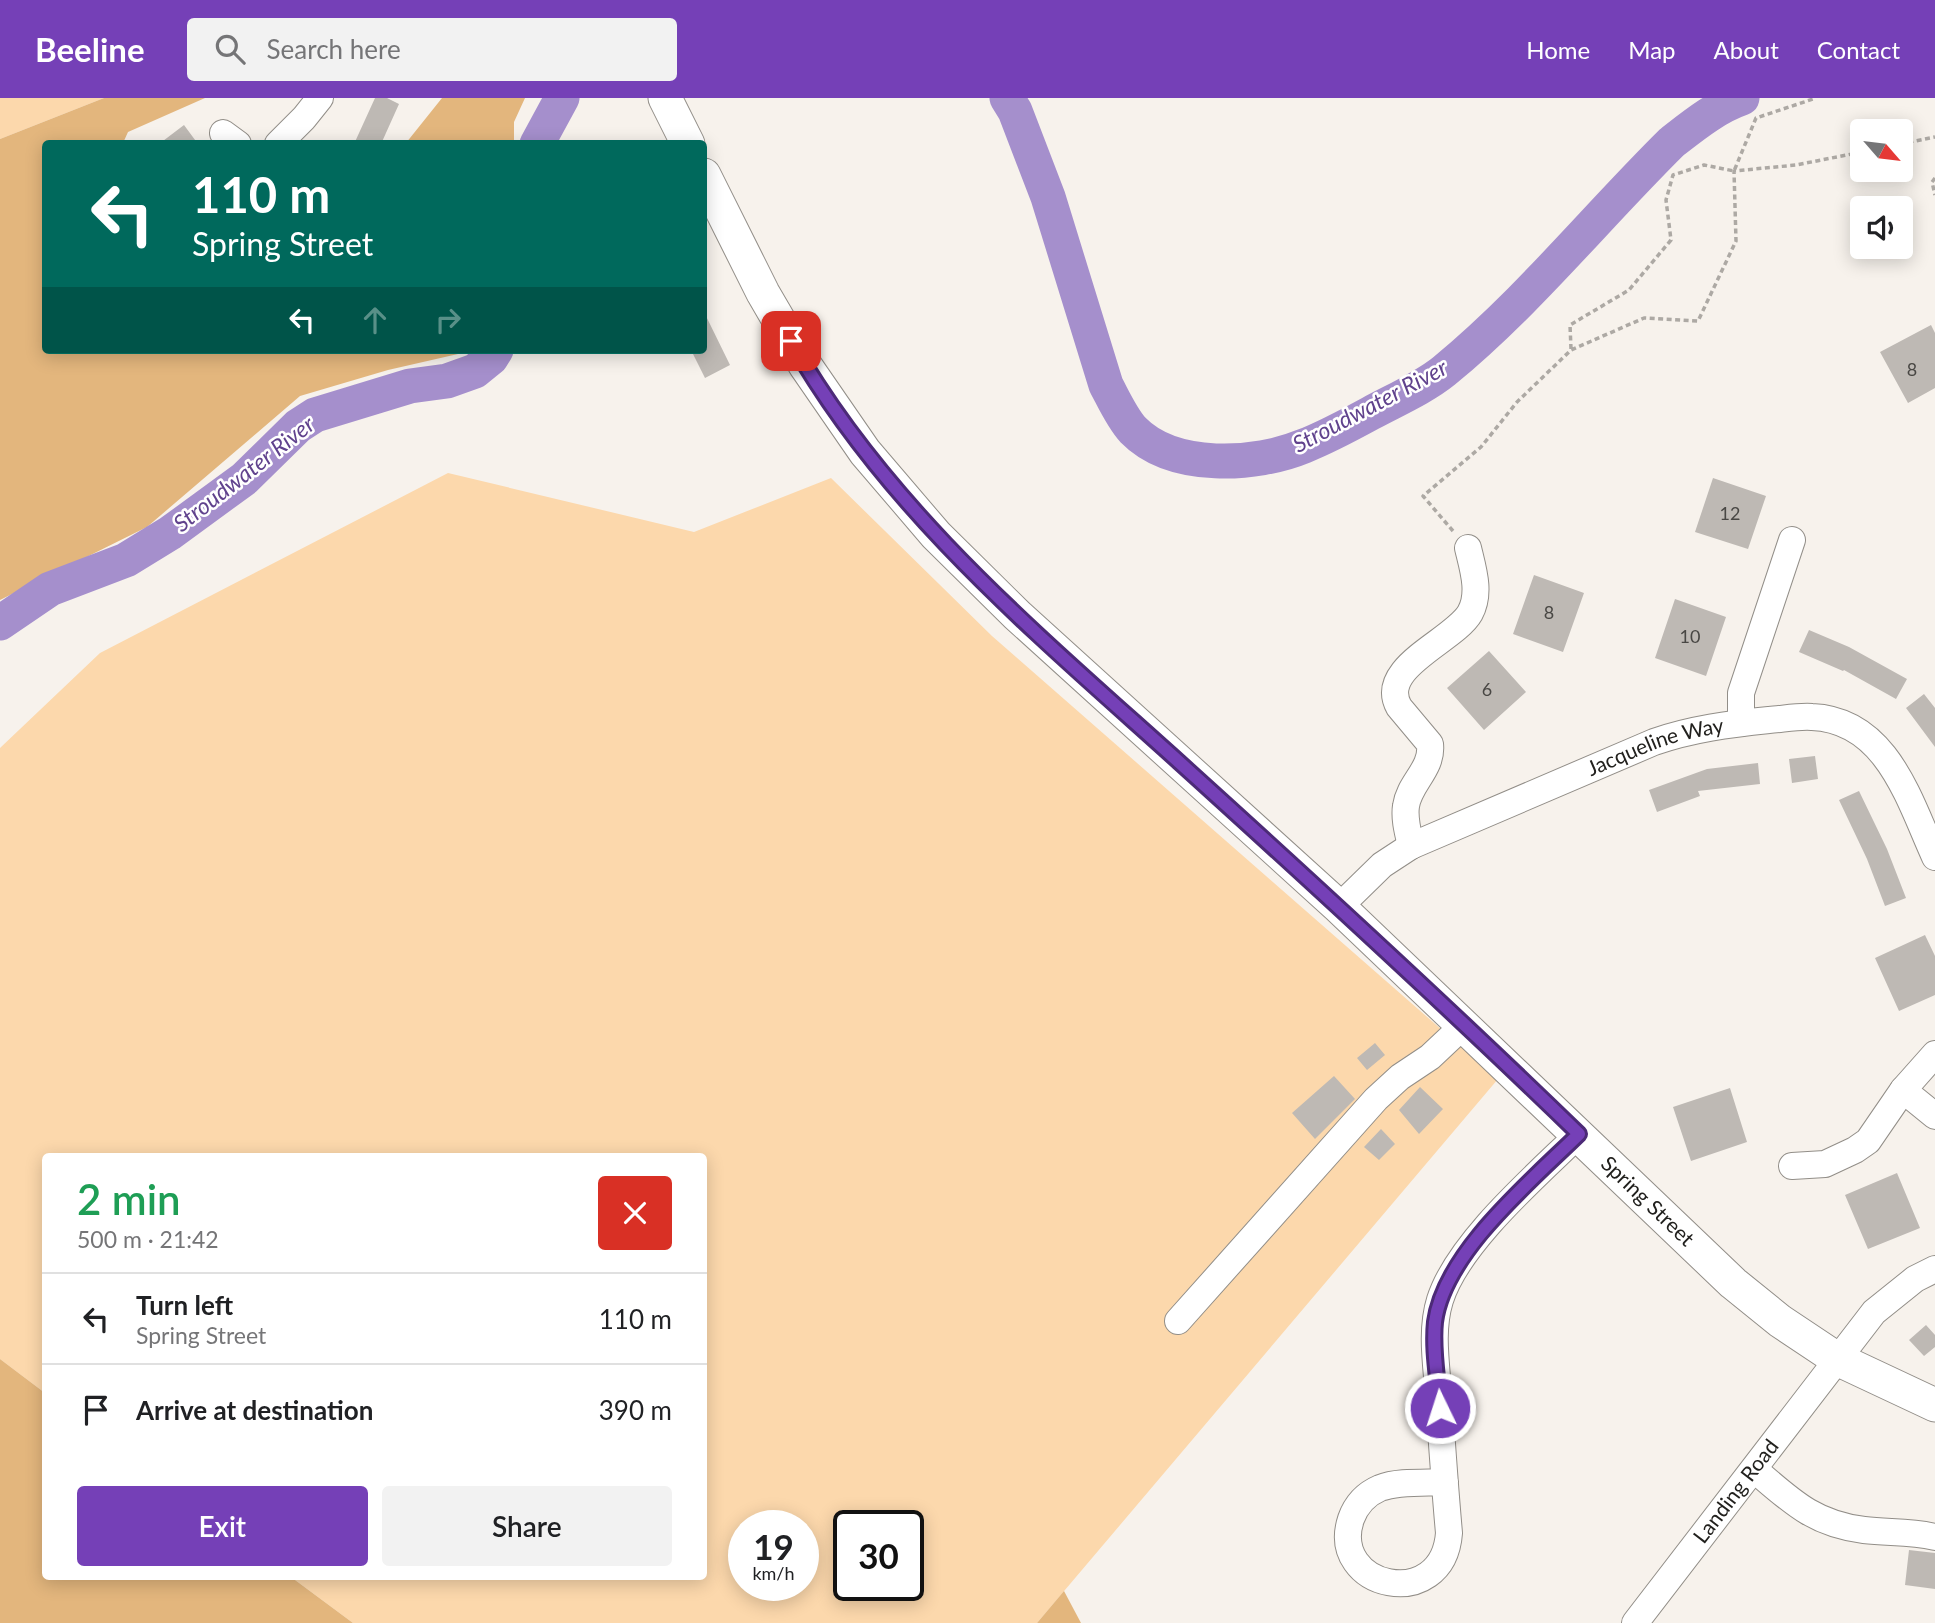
<!DOCTYPE html>
<meta charset="utf-8">
<style>
body{margin:0;font-family:Lato,sans-serif;background:#f2f2f2;color:#202124;height:100vh;display:flex;flex-direction:column;font-size:26px;white-space:nowrap}
*{box-sizing:border-box;margin:0}
p{font-size:23px;color:#757577}
.icon{flex:none;width:38px;height:38px;fill:none;stroke:currentColor;stroke-width:2;stroke-linecap:round;stroke-linejoin:round}
.map{position:relative;flex:1;overflow:hidden}
.drawer{position:absolute;left:42px;top:1055px;width:665px;height:427px;display:flex;flex-direction:column;background:#fff;border-radius:7px;box-shadow:0 4px 18px #0003}
.drawer>*{flex:none}
.guide{position:absolute;left:42px;top:42px;width:665px;height:214px;border-radius:7px;box-shadow:0 4px 18px #0003;background:#00695c;color:#fff;overflow:hidden}
.needle{width:46px;rotate:118deg}
.buttons{position:absolute;left:1850px;top:21px;display:grid;gap:14px}
.buttons a{display:grid;place-items:center;width:63px;height:63px;border-radius:7px;background:#fff;box-shadow:0 4px 18px #0003;font-size:35px}
.speed{position:absolute;left:728px;top:1412px;display:flex;gap:14px;font-size:35px;font-weight:700;text-align:center}
.speed>*{display:grid;place-content:center;width:91px;height:91px;border-radius:50%;background:#fff;box-shadow:0 4px 18px #0003;line-height:1}
.speed small{font-size:18px;font-weight:400}
.speed .limit{border:4px solid #111;border-radius:10px;background:#fff;color:#111}
.pin{position:absolute;display:grid;place-items:center;width:60px;height:60px;color:#fff;margin:-30px;border-radius:14px;box-shadow:0 4px 10px #0006}
.me{position:absolute;width:77px;margin:-38px;rotate:356deg;stroke-linejoin:round;filter:drop-shadow(0 0 5px #0008)}
.turn{display:flex;align-items:center;gap:24px;height:147px;padding:0 35px;font-size:32px}
.turn .icon{width:91px;height:91px;stroke-width:2.5}
.turn b{display:block;font-size:49px;line-height:60px}
.lanes{display:flex;align-items:center;height:66px;padding:0 35px;background:#0003;justify-content:center;gap:35px;direction:ltr}
.lanes .off{opacity:.35}
.round{display:grid;place-items:center;flex:none;width:74px;height:74px;border-radius:7px;background:#f2f2f2}
.head{display:flex;align-items:center;justify-content:space-between;height:119px;padding:0 35px}
h1{font-size:42px;font-weight:600;line-height:52px;color:#1e9e55}
.cta{display:flex;gap:14px;margin-top:auto;padding:14px 35px}
.cta a{flex:1;height:80px;border-radius:7px;background:#7540b7;color:#fff;font-size:28px;font-weight:600;line-height:80px;text-align:center}
.cta a+a{background:#f2f2f2;color:#202124}
ul{padding:0;list-style:none}
li{display:flex;align-items:center;gap:21px;height:91px;padding:0 35px;border-top:2px solid #e0e0e0}
li div{flex:1}
li b{display:block;font-size:26px}
li em{font-style:normal}
header{display:flex;align-items:center;gap:42px;box-sizing:border-box;height:98px;padding:0 35px;background:#7540b7;color:#fff}
header strong{font-size:33px}
nav{display:flex;gap:38px;margin-inline-start:auto;font-size:24px}
.search{width:490px;height:63px;background:#f2f2f2;display:flex;align-items:center;gap:18px;box-sizing:border-box;padding:0 24px;border-radius:7px;color:#757577;font-size:26px}
.map>svg:first-child{display:block}
.green{fill:#fcd8ac;fill-rule:evenodd}
.forest{fill:#e3b67d}
.lines{fill:none;stroke-linecap:round;stroke-linejoin:round}
.river{stroke:#a58fcc;stroke-width:35}
.building{fill:#beb9b4}
.minor-casing{stroke:#928e88;stroke-width:28}
.major-casing{stroke:#928e88;stroke-width:35}
.path{stroke:#ada9a4;stroke-width:3.5;stroke-dasharray:5 3.5;stroke-linecap:butt}
.minor{stroke:#fff;stroke-width:26}
.major{stroke:#fff;stroke-width:33}
.route-casing{stroke:#4c2a77;stroke-width:18}
.route{stroke:#7540b7;stroke-width:12}
.labels{text-anchor:middle;stroke-width:5;stroke-linejoin:round;paint-order:stroke}
.number-label{font-size:18px;fill:#494744}
.street-label{font-size:21px;fill:#22211e;stroke:#fff}
.water-label{font-size:23px;font-style:italic;fill:#60428d;stroke:#fff}
</style>
<header>
<strong>Beeline</strong>
<div class="search"><svg class="icon" aria-label="search" viewBox="0 0 24 24"><circle cx="10" cy="10" r="6"/><path d="M15 15l6 6"/></svg>Search here</div>
<nav><a>Home</a><a>Map</a><a>About</a><a>Contact</a></nav>
</header>
<div class="map">
<svg width="1935" height="1525" viewBox="0 0 1935 1525">
<rect width="100%" height="100%" fill="#f7f2ec"/>
<!-- green -->
<path class="green" d="M0 0H104L0 41Z
M448 375 694 434 831 380 992 538 1498 981 1037 1525H353L291 1479H704V1059H46L45 1295 0 1261V650L100 555ZM744 1428H803V1488H744ZM849 1428H908V1488H849Z"/>
<!-- forest -->
<path class="forest" d="M104 0H205L128 34 123 45 46 46V252H462L458 256 388 272 300 298 147 429 0 502V41Z
M442 0H525L514 24V45H406Z
M0 1261 45 1295 46 1479H291L353 1525H0Z
M1064 1493 1081 1525H1037Z"/>
<g class="lines">
<!-- river -->
<path class="river" d="M1007 0 1015 13 1048 99 1106 287C1114 302 1122 320 1133 332 1173 373 1256 368 1304 348 1327 339 1349 327 1371 315 1395 302 1423 290 1444 273 1527 205 1596 119 1672 44 1694 27 1716 9 1742 0
M537 46 562 0
M0 525 50 491 126 462 170 435 244 381 298 328 315 317 410 288 447 283 475 273 491 260 496 252"/>
</g>
<!-- building -->
<path class="building" d="M375 0H387L399 6 381 46H354Z
M184 27 198 46H159Z
M704 214 730 267 705 280 691 252H704Z
M1931 227 1935 235V290L1908 305 1880 254Z
M1713 380 1766 398 1748 451 1695 434Z
M1534 477 1584 495 1563 554 1513 536Z
M1675 501 1726 519 1706 578 1655 560Z
M1809 532 1849 549 1907 581 1896 601 1844 572 1843 573 1799 554Z
M1489 553 1526 594 1484 632 1447 590Z
M1924 596 1935 610V649L1906 610Z
M1815 658 1818 681 1792 685 1789 661Z
M1758 665 1760 686 1698 693 1700 698 1657 714 1649 692 1707 671Z
M1859 693 1887 751 1906 800 1885 808 1867 761 1839 702Z
M1925 837 1935 858V897L1899 913 1875 860Z
M1375 945 1385 957 1367 972 1357 960Z
M1334 978 1355 1001 1315 1041 1292 1015Z
M1420 989 1443 1011 1419 1036 1399 1012Z
M1730 990 1747 1044 1691 1063 1673 1009Z
M1381 1031 1395 1046 1379 1062 1364 1049Z
M1897 1075 1920 1130 1868 1151 1845 1097Z
M1926 1227 1935 1237V1249L1924 1258 1909 1242Z
M1909 1452 1935 1455V1491L1905 1487Z"/>
<g class="lines">
<defs>
<g id="minor">
<path d="M223 35 238 46"/>
<path d="M278 46 304 20 320 0"/>
<path d="M1741 625V595L1792 442"/>
<path d="M1411 748C1408 735 1404 721 1406 708 1409 685 1433 671 1430 646L1399 609C1377 569 1454 543 1470 515 1481 495 1473 471 1468 450"/>
<path id="s1" d="M1339 809 1382 767 1411 748 1654 644C1691 631 1730 626 1769 622 1783 621 1798 618 1812 619 1887 622 1909 702 1935 759"/>
<path d="M1903 992 1935 1018"/>
<path d="M1792 1068 1825 1066 1855 1052 1868 1043 1903 992 1935 956"/>
<path d="M1178 1223 1376 1001 1400 979 1430 959 1464 927"/>
<path d="M1755 1372C1791 1403 1814 1426 1864 1432 1888 1435 1911 1433 1935 1439"/>
<path d="M1445 1384C1425 1385 1398 1383 1380 1390 1366 1396 1356 1407 1351 1421 1328 1490 1443 1516 1449 1435 1445 1391 1442 1347 1439 1303 1437 1270 1430 1234 1440 1202 1458 1145 1536 1078 1579 1036"/>
<path id="s2" d="M1635 1525 1874 1214 1915 1181 1935 1171"/>
</g>
<g id="major">
<path d="M665 0 688 46"/>
<path id="s3" d="M704 77 763 195 805 267 865 354 936 437 1017 517 1339 809 1733 1185 1780 1223 1837 1261 1935 1307"/>
</g>
</defs>
<!-- minor casing -->
<use href="#minor" class="minor-casing"/>
<!-- major casing -->
<use href="#major" class="major-casing"/>
<!-- path -->
<path class="path" d="M1900 46 1935 39
M1935 80 1932 84 1935 97
M1571 251 1570 227 1629 192 1671 142 1666 102 1673 77 1704 67 1734 73 1756 20 1816 0
M1453 433 1423 398 1481 349 1517 304 1571 252 1644 220 1698 223 1736 143 1734 73 1796 67 1862 54"/>
<!-- minor -->
<use href="#minor" class="minor"/>
<!-- major -->
<use href="#major" class="major"/>
</g>
<g class="lines">
<defs>
<path id="route" d="M791 243C886 411 1037 536 1179 664 1314 786 1448 909 1579 1036 1531 1083 1444 1155 1435 1224 1432 1252 1438 1282 1440 1310"/>
</defs>
<!-- route casing -->
<use href="#route" class="route-casing"/>
<!-- route -->
<use href="#route" class="route"/>
</g>
<g class="labels">
<!-- number labels -->
<g class="number-label">
<text x="1912" y="278">8</text>
<text x="1730" y="422">12</text>
<text x="1549" y="521">8</text>
<text x="1690" y="545">10</text>
<text x="1487" y="598">6</text>
</g>
<!-- street labels -->
<g class="street-label">
<text dy="7" stroke="none"><textPath href="#s1" startOffset="359">Jacqueline Way</textPath></text>
<text dy="7" stroke="none"><textPath href="#s3" startOffset="1405">Spring Street</textPath></text>
<text dy="7" stroke="none"><textPath href="#s2" startOffset="166">Landing Road</textPath></text>
</g>
<!-- water labels -->
<g class="water-label">
<text transform="translate(1370 308) rotate(-28)" y="8">Stroudwater River</text>
<text transform="translate(244 376) rotate(-38)" y="8">Stroudwater River</text>
</g>
</g>
</svg>
<div class="buttons">
<a><svg class="needle" viewBox="-14 -14 28 28"><path d="M0-13l5 13h-10z" fill="#e53935"/><path d="M0 13l5-13h-10z" fill="#757577"/></svg></a>
<a><svg class="icon" aria-label="sound" viewBox="0 0 24 24"><path d="M4 9h4l5-4v14l-5-4H4zM17 9q2 3 0 6"/></svg></a>
</div>
<div class="speed"><div>19<small>km/h</small></div><div class="limit">30</div></div>
<div class="pin" style="left:791px;top:243px;background:#d93025"><svg class="icon" aria-label="arrive" viewBox="0 0 24 24"><path d="M6 21V4h12l-3 4 3 4H6"/></svg></div>
<svg class="me" style="left:1440px;top:1310px" viewBox="-20 -20 40 40"><circle r="17" fill="#7540b7" stroke="#fff" stroke-width="3"/><path d="M0-11L8 9 0 5-8 9z" fill="#fff"/></svg>
<div class="guide">
<div class="turn"><svg class="icon" aria-label="left" viewBox="0 0 24 24"><path d="M17 20v-9H6M10 6l-5 5 5 5"/></svg><div><b>110 m</b>Spring Street</div></div>
<div class="lanes"><svg class="icon" aria-label="left" viewBox="0 0 24 24"><path d="M17 20v-9H6M10 6l-5 5 5 5"/></svg><svg class="icon off" aria-label="ahead" viewBox="0 0 24 24"><path d="M12 20V5M6 11l6-6 6 6"/></svg><svg class="icon off" aria-label="right" viewBox="0 0 24 24"><path d="M7 20v-9h11M14 6l5 5-5 5"/></svg></div>
</div>
<section class="drawer">
<div class="head"><div><h1>2 min</h1><p>500 m · 21:42</p></div><a class="round" style="background:#d93025;color:#fff"><svg class="icon" aria-label="close" viewBox="0 0 24 24"><path d="M6 6l12 12M18 6L6 18"/></svg></a></div>
<ul>
<li><svg class="icon" aria-label="left" viewBox="0 0 24 24"><path d="M17 20v-9H6M10 6l-5 5 5 5"/></svg><div><b>Turn left</b><p>Spring Street</p></div><em>110 m</em></li>
<li><svg class="icon" aria-label="arrive" viewBox="0 0 24 24"><path d="M6 21V4h12l-3 4 3 4H6"/></svg><div><b>Arrive at destination</b></div><em>390 m</em></li>
</ul>
<div class="cta"><a>Exit</a><a>Share</a></div>
</section>
</div>
